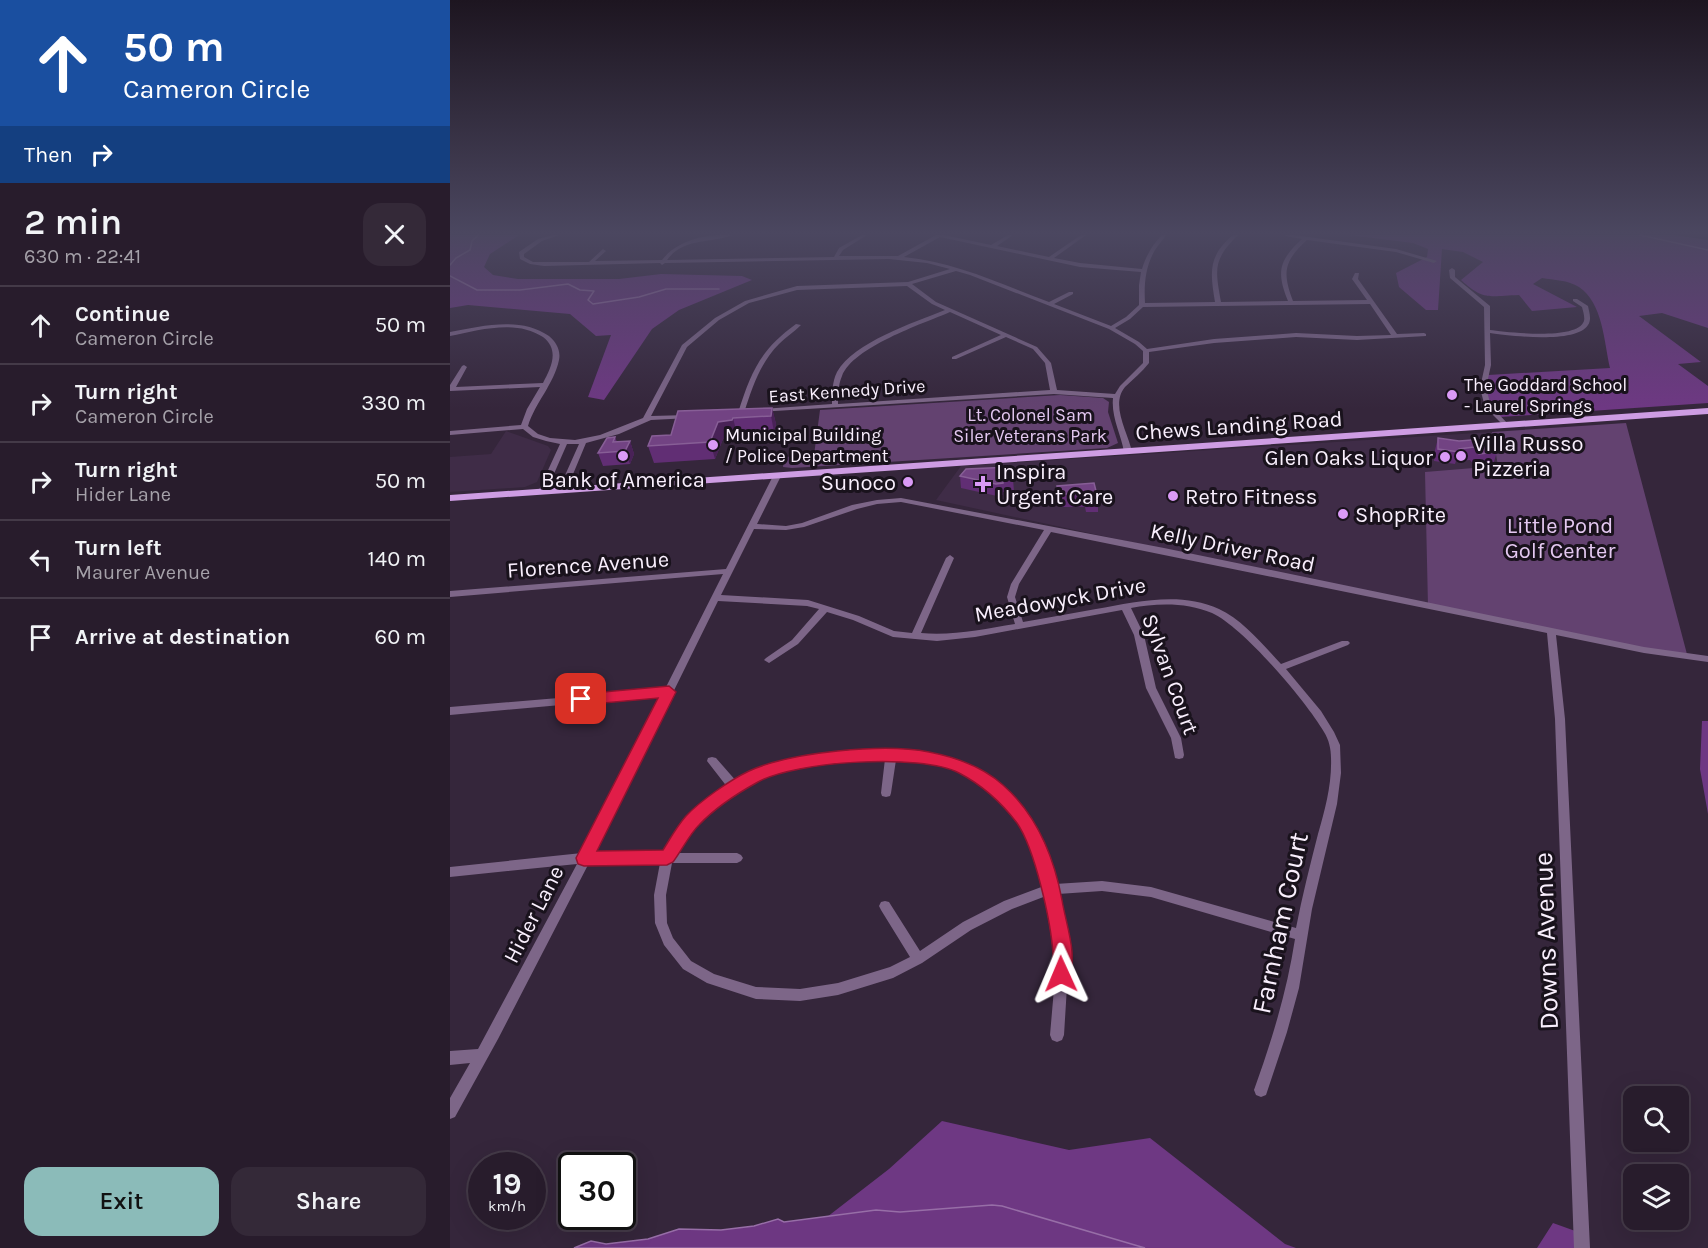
<!DOCTYPE html>
<meta charset="utf-8">
<style>
body{margin:0;font-family:Karla,sans-serif;background:#342938;color:#f1f3f6;height:100vh;display:flex;flex-direction:column;font-size:22px;white-space:nowrap}
*{box-sizing:border-box;margin:0}
p{font-size:20px;color:#a5a1a9}
.icon{flex:none;width:33px;height:33px;fill:none;stroke:currentColor;stroke-width:2;stroke-linecap:round;stroke-linejoin:round}
.map{position:relative;flex:1;overflow:hidden}
.details{display:flex;flex-direction:column;background:#281c2c;width:450px}
.details>*{flex:none}
.guide{background:#1a4fa0;color:#fff;overflow:hidden}
.tools{position:absolute;left:1173px;top:1086px;display:grid;gap:12px}
.tools a{display:grid;place-items:center;width:66px;height:66px;border-radius:12px;background:#281c2c;box-shadow:0 6px 24px #0002,0 0 0 2px #443a48;font-size:30px}
.speed{position:absolute;left:18px;top:1152px;display:flex;gap:12px;font-size:30px;font-weight:700;text-align:center}
.speed>*{display:grid;place-content:center;width:78px;height:78px;border-radius:50%;background:#281c2c;box-shadow:0 6px 24px #0002,0 0 0 2px #443a48;line-height:1}
.speed small{font-size:15px;font-weight:400}
.speed .limit{border:3px solid #111;border-radius:9px;background:#fff;color:#111}
.pin{position:absolute;display:grid;place-items:center;width:51px;height:51px;color:#fff;margin:-26px;border-radius:12px;box-shadow:0 3px 9px #0006}
.me{position:absolute;width:66px;margin:-33px;rotate:359deg;stroke-linejoin:round;filter:drop-shadow(0 0 4px #0008)}
.turn{display:flex;align-items:center;gap:21px;height:126px;padding:0 24px;font-size:27px}
.turn .icon{width:78px;height:78px;stroke-width:2.5}
.turn b{display:block;font-size:42px;line-height:51px}
.then{display:flex;align-items:center;height:57px;padding:0 24px;background:#0003;gap:12px;font-size:22px}
.round{display:grid;place-items:center;flex:none;width:63px;height:63px;border-radius:18px;background:#342938}
.overview{display:flex;align-items:center;justify-content:space-between;height:102px;padding:0 24px}
h1{font-size:36px;font-weight:600;line-height:45px}
.cta{display:flex;gap:12px;margin-top:auto;padding:12px 24px}
.cta a{flex:1;height:69px;border-radius:18px;background:#8bbbb9;color:#111;font-size:24px;font-weight:600;line-height:69px;text-align:center}
.cta a+a{background:#342938;color:#f1f3f6}
ul{padding:0;list-style:none}
li{display:flex;align-items:center;gap:18px;height:78px;padding:0 24px;border-top:2px solid #443a48}
li div{flex:1}
li b{display:block;font-size:22px}
li em{font-style:normal}
main{display:flex;flex:1;min-height:0}
.map>svg:first-child{display:block}
.built{fill:#3f2c47}
.green{fill:#634270}
.forest{fill:#6e3883}
.water{fill:#6d3782;stroke:#976ea7;stroke-width:1.5}
.lines{fill:none;stroke-linecap:round;stroke-linejoin:round}
.stream{stroke:#976ea7;stroke-width:1.5}
.minor{fill:#7d6688;fill-rule:evenodd}
.major{fill:#ce9de3;fill-rule:evenodd}
.wall{fill:#612e74}
.shaded-wall{fill:#492257}
.building{fill:#724383;stroke:#875e96;stroke-width:1.5}
.route{fill:#e11d48;stroke:#92132f;stroke-width:1.5}
.poi-dot{fill:#da9af6;stroke:#19121c;stroke-width:2}
.labels{text-anchor:middle;stroke-width:6;stroke-linejoin:round;paint-order:stroke}
.far-poi-label{font-size:18px;fill:#f9effd;stroke:#19121c;text-anchor:start}
.far-street-label{font-size:18px;fill:#f9effd;stroke:#19121c}
.far-park-label{font-size:18px;fill:#e4c8f1;stroke:#19121c}
.street-label{font-size:22px;fill:#f9effd;stroke:#19121c}
.poi-label{font-size:22px;fill:#f9effd;stroke:#19121c;text-anchor:start}
.park-label{font-size:22px;fill:#e4c8f1;stroke:#19121c}
.near-street-label{font-size:27px;fill:#f9effd;stroke:#19121c}
</style>
<main>
<section class="details">
<div class="guide">
<div class="turn"><svg class="icon" aria-label="ahead" viewBox="0 0 24 24"><path d="M12 20V5M6 11l6-6 6 6"/></svg><div><b>50 m</b>Cameron Circle</div></div>
<div class="then">Then<svg class="icon" aria-label="right" viewBox="0 0 24 24"><path d="M7 20v-9h11M14 6l5 5-5 5"/></svg></div>
</div>
<div class="overview"><div><h1>2 min</h1><p>630 m · 22:41</p></div><a class="round"><svg class="icon" aria-label="close" viewBox="0 0 24 24"><path d="M6 6l12 12M18 6L6 18"/></svg></a></div>
<ul>
<li><svg class="icon" aria-label="ahead" viewBox="0 0 24 24"><path d="M12 20V5M6 11l6-6 6 6"/></svg><div><b>Continue</b><p>Cameron Circle</p></div><em>50 m</em></li>
<li><svg class="icon" aria-label="right" viewBox="0 0 24 24"><path d="M7 20v-9h11M14 6l5 5-5 5"/></svg><div><b>Turn right</b><p>Cameron Circle</p></div><em>330 m</em></li>
<li><svg class="icon" aria-label="right" viewBox="0 0 24 24"><path d="M7 20v-9h11M14 6l5 5-5 5"/></svg><div><b>Turn right</b><p>Hider Lane</p></div><em>50 m</em></li>
<li><svg class="icon" aria-label="left" viewBox="0 0 24 24"><path d="M17 20v-9H6M10 6l-5 5 5 5"/></svg><div><b>Turn left</b><p>Maurer Avenue</p></div><em>140 m</em></li>
<li><svg class="icon" aria-label="arrive" viewBox="0 0 24 24"><path d="M6 21V4h12l-3 4 3 4H6"/></svg><div><b>Arrive at destination</b></div><em>60 m</em></li>
</ul>
<div class="cta"><a>Exit</a><a>Share</a></div>
</section>
<div class="map">
<svg width="1258" height="1248" viewBox="0 0 1258 1248">
<rect width="100%" height="100%" fill="#35263b"/>
<!-- built -->
<path class="built" d="M56 431 98 446 101 450 87 482 75 487 0 492V457L41 454Z
M1042 432 1048 466 978 606 486 500 511 466Z"/>
<!-- green -->
<path class="green" d="M610 395 653 398 659 402 658 412 668 443 657 448 342 468 333 467 334 457 364 455 370 410Z
M1176 423 1238 658 978 606 975 472 1048 466 1042 432Z"/>
<!-- forest -->
<path class="forest" d="M0 235H69L40 254 34 267 43 275 68 279H169L211 274 292 276 302 280 229 310 202 329 154 400 138 397 161 335 146 336 120 314 18 305 0 308Z
M899 235H1224L1258 240V328L1212 313 1189 316 1251 362 1228 364 1258 386V403L1050 417 1035 400 1038 375 1160 368C1154 342 1153 303 1129 287 1118 280 1104 280 1092 278L1083 284 1127 307 1082 311 1069 295C1039 296 1034 301 1011 280L1033 262 1013 252 992 249 988 310H976L949 287 946 273 977 257 978 249 963 243Z
M1252 721H1258V814L1250 769Z
M492 1121 619 1150 700 1138 835 1244 846 1248H643L377 1217 439 1169Z
M1103 1223 1128 1232 1129 1248H1087Z"/>
<!-- water -->
<path class="water" d="M542 1205 552 1206 695 1248H124L141 1241 156 1244 198 1239 229 1229 271 1230 304 1226 328 1219 334 1222 426 1210 450 1212Z"/>
<g class="lines">
<!-- stream -->
<path class="stream" d="M1190 235 1258 250
M0 265 6 258 20 250 22 241 28 235
M0 276 27 290H70L118 284 130 290 144 291 138 300 143 304 189 297 216 289H269"/>
<!-- minor -->
<path class="minor" d="M103 235H109L92 241 74 254V257L83 262H139L153 249 156 251 145 261 212 260C227 240 258 233 282 235 260 244 234 237 217 260L384 257 389 248 412 235H417L393 250 389 256H448L486 235H494L541 245 558 235H563L547 246 599 257 631 235H636L604 258 630 263 692 269C696 256 702 245 712 235H716C713 240 708 245 705 250 695 267 694 285 695 303L765 302C760 272 758 256 783 235H788C763 260 765 268 771 302L838 301C826 272 829 260 852 239L836 236 834 235H844L946 249 987 261 984 263 946 252 857 240C834 261 832 272 843 301L917 300 902 279 905 273H909L908 279 947 334 974 333 976 334V336L907 340 846 337 764 343 699 352V363C692 372 683 379 675 387 660 405 678 432 682 452L678 454 674 452C671 434 661 417 663 398L604 394 309 412V410L311 409 382 404C382 394 382 382 387 372 404 342 463 323 495 310L482 304 457 286 347 290 299 303 269 320 237 347 201 416 238 415 240 416V418L201 420 169 434 136 443 116 491 112 493 108 491 129 444H117L96 492 92 494 88 492 110 444 96 441 83 437 73 429 0 435V431L71 425 77 409 90 387 0 391V385L12 366 14 365 17 367 6 387 93 383C101 368 110 350 93 337 66 319 29 330 0 336V332C31 326 71 316 99 336 106 342 111 350 109 360 104 384 85 403 78 426L88 434 100 438 125 440 150 435 193 418 232 345 265 318 295 301 347 286 458 282 500 269 477 263 439 259 215 263 212 265 210 263 94 266 80 264 70 259 69 252 88 239ZM490 237 630 267 691 272 689 285V305L676 317 661 326 604 304 623 294V292H619L599 302C551 284 505 262 454 257ZM506 271 520 275 659 329 685 344 693 351V363L670 386 665 394 607 390 601 363 587 347 486 302 462 284ZM920 304 941 335 907 336 846 333 764 339 697 349 689 342 665 328 680 319 693 307ZM500 312 551 335 502 357V359H506L556 337 583 349 595 363 600 390 388 404C388 395 388 385 392 376 403 347 472 324 500 312Z
M1002 268 1005 270V277L1040 306V330C1057 332 1127 341 1134 321 1135 317 1133 311 1132 307L1123 301V299H1127L1138 306C1139 312 1142 319 1138 325 1126 344 1061 336 1040 333L1041 365 1036 388 1041 406 1058 424V426H1054L1035 407 1030 388 1035 365 1034 307 1000 278 999 270Z
M346 324 351 325C344 332 336 337 329 344 310 363 302 388 294 413L293 414H289L288 413C301 372 310 350 346 324Z
M324 474H330L331 476 307 524 336 526 352 523 402 505 427 500 451 498 714 548 1194 647 1258 656V662L1194 653 1106 635 1115 719 1140 1248H1124L1105 719 1097 633 601 532 569 584 565 597 573 622C598 618 622 613 646 609 686 602 730 591 769 609 792 619 814 646 831 664L892 641H898L900 643 898 645 836 669 871 711 884 732 890 745 891 773 887 804 862 909 849 988 837 1032 816 1095 811 1097 806 1095 804 1090C822 1040 837 991 845 939L701 897 652 891 608 894 619 954 614 1035 612 1040 607 1042 602 1040 600 1035 607 954 596 896 562 909 521 930 472 963 443 978 388 995 350 1001 306 999 257 983 233 969 214 945 205 923 204 895 210 863H139L48 1039 5 1117 0 1119V1098L20 1063 0 1065V1051L28 1049 127 864 0 877V867L132 853 211 696 0 715V707L215 689 273 574 0 597V591L276 569ZM451 502 594 530 561 584 557 597 565 624C534 629 502 636 471 633L504 558 500 555 496 558 462 633 444 631 409 616 358 600 271 595 304 529 336 530 354 527 407 509 427 504ZM268 601 357 606 369 609 342 640 316 658 314 660 319 663 348 644 377 612 403 620 443 637 487 641 525 637 672 610 684 635 696 688 721 738 725 758 729 759 733 758 734 755 731 738 706 688 694 635 681 608C706 603 737 602 762 613 793 627 856 701 874 732 879 740 881 749 881 758 882 784 875 810 868 834 860 865 852 897 846 928L701 887 652 881 605 884C598 861 591 836 577 816 530 751 466 747 392 754 355 758 318 762 287 782L266 758 262 757 258 758 257 761 278 788 239 817 213 853H144ZM424 759H435L431 793 432 796 436 797 440 796 441 793 446 760C456 760 468 759 478 761 527 771 565 806 584 851 588 862 591 875 594 886L554 901 513 922 470 951 439 902 435 901 431 902 429 906 431 910 460 957 440 967 388 983 350 989 306 987 264 974 241 961 223 938 217 923 216 895 222 863H287L291 861 293 858 291 855 287 853H226L247 823 276 800 309 779 348 767Z"/>
<!-- major -->
<path class="major" d="M1258 408V414L0 501V495Z"/>
</g>
<!-- wall -->
<path class="wall" d="M322 408 326 424 324 432 287 434 286 436 273 439 265 459 204 463 198 446 221 435Z
M165 437 167 442 180 441 184 454 180 464 153 466 148 453Z
M988 438 1047 452 1043 465 1025 466 1020 460 1006 461 1005 464 984 461 985 450Z
M510 476 563 479 564 491 553 492V495L547 496 511 488Z
M607 486 648 499V512H636L635 507H609L607 499Z"/>
<!-- shaded-wall -->
<path class="shaded-wall" d="M322 408 326 424 324 432 321 416Z
M283 418 287 434 286 436 273 439 265 459 260 442 268 422Z
M180 441 184 454 180 464 175 451Z"/>
<!-- building -->
<path class="building" d="M322 408 321 416 283 418 282 420 268 422 260 442 198 446 202 436 221 435 228 411Z
M165 437 163 442 180 441 175 451 148 453 157 438Z
M988 438 1009 441 1035 439 1047 452 1029 454 1024 447 1009 449V452L988 449Z
M561 467 563 479 553 480V483L546 484 510 476 516 469Z
M644 483 648 499H636L635 494H608L607 486Z"/>
<!-- sky -->
<linearGradient id="sky" x2="0" y2="1"><stop stop-color="#1d1520"/><stop offset="0.57" stop-color="#4b4760"/><stop offset="1" stop-color="#4b4760" stop-opacity="0"/></linearGradient>
<rect width="1258" height="409" fill="url(#sky)"/>
<!-- route -->
<path class="route" d="M219 686 226 692 147 851 213 850C220 839 227 826 236 816 250 801 280 780 299 771 340 752 434 743 479 752 505 757 533 767 553 785 586 814 604 857 612 900 616 925 629 957 618 981L611 983 604 981C600 971 604 964 603 954 601 922 585 849 567 823 551 802 532 785 509 773 471 753 345 761 308 782 288 793 265 808 249 825 239 835 232 850 223 862L217 865 134 866 128 864 126 858 208 698 131 705 126 703 124 699 126 696 131 694Z"/>
<!-- markers -->
<g class="poi-dot">
<circle cx="1002" cy="395" r="6"/>
<circle cx="263" cy="445" r="6"/>
<circle cx="173" cy="456" r="6"/>
<circle cx="1011" cy="456" r="6"/>
<circle cx="995" cy="457" r="6"/>
<circle cx="458" cy="482" r="6"/>
<path d="M530 475h6v6h6v6h-6v6h-6v-6h-6v-6h6z"/>
<circle cx="723" cy="496" r="6"/>
<circle cx="893" cy="514" r="6"/>
</g>
<g class="labels">
<!-- far-poi labels -->
<g class="far-poi-label">
<text x="1014" y="391">The Goddard School<tspan x="1014" dy="21">- Laurel Springs</tspan></text>
<text x="275" y="441">Municipal Building<tspan x="275" dy="21">/ Police Department</tspan></text>
</g>
<!-- far-street labels -->
<g class="far-street-label">
<text transform="translate(397 391) rotate(-4)" y="6">East Kennedy Drive</text>
</g>
<!-- far-park labels -->
<g class="far-park-label">
<text x="580" y="421">Lt. Colonel Sam<tspan x="580" dy="21">Siler Veterans Park</tspan></text>
</g>
<!-- street labels -->
<g class="street-label">
<text transform="translate(789 425) rotate(-4)" y="8">Chews Landing Road</text>
<text transform="translate(783 547) rotate(12)" y="8">Kelly Driver Road</text>
<text transform="translate(138 564) rotate(-4)" y="8">Florence Avenue</text>
<text transform="translate(610 599) rotate(-10)" y="8">Meadowyck Drive</text>
<text transform="translate(721 674) rotate(70)" y="8">Sylvan Court</text>
<text transform="translate(83 914) rotate(-63)" y="8">Hider Lane</text>
</g>
<!-- poi labels -->
<g class="poi-label">
<text x="1023" y="451">Villa Russo<tspan x="1023" dy="25">Pizzeria</tspan></text>
<text x="983" y="465" text-anchor="end">Glen Oaks Liquor</text>
<text x="546" y="479">Inspira<tspan x="546" dy="25">Urgent Care</tspan></text>
<text x="173" y="487" text-anchor="middle">Bank of America</text>
<text x="446" y="490" text-anchor="end">Sunoco</text>
<text x="735" y="504">Retro Fitness</text>
<text x="905" y="522">ShopRite</text>
</g>
<!-- park labels -->
<g class="park-label">
<text x="1110" y="533">Little Pond<tspan x="1110" dy="25">Golf Center</tspan></text>
</g>
<!-- near-street labels -->
<g class="near-street-label">
<text transform="translate(830 923) rotate(-78)" y="9">Farnham Court</text>
<text transform="translate(1096 941) rotate(-92)" y="9">Downs Avenue</text>
</g>
</g>
</svg>
<div class="tools">
<a><svg class="icon" aria-label="search" viewBox="0 0 24 24"><circle cx="10" cy="10" r="6"/><path d="M15 15l6 6"/></svg></a>
<a><svg class="icon" aria-label="layers" viewBox="0 0 24 24"><path d="M12 4l9 5-9 5-9-5zM3 14l9 5 9-5"/></svg></a>
</div>
<div class="speed"><div>19<small>km/h</small></div><div class="limit">30</div></div>
<div class="pin" style="left:131px;top:699px;background:#d93025"><svg class="icon" aria-label="arrive" viewBox="0 0 24 24"><path d="M6 21V4h12l-3 4 3 4H6"/></svg></div>
<svg class="me" style="left:611px;top:974px" viewBox="-20 -20 40 40"><path d="M0-17L14 15 0 8-14 15z" fill="#e11d48" stroke="#fff" stroke-width="4"/></svg>
</div>
</main>
